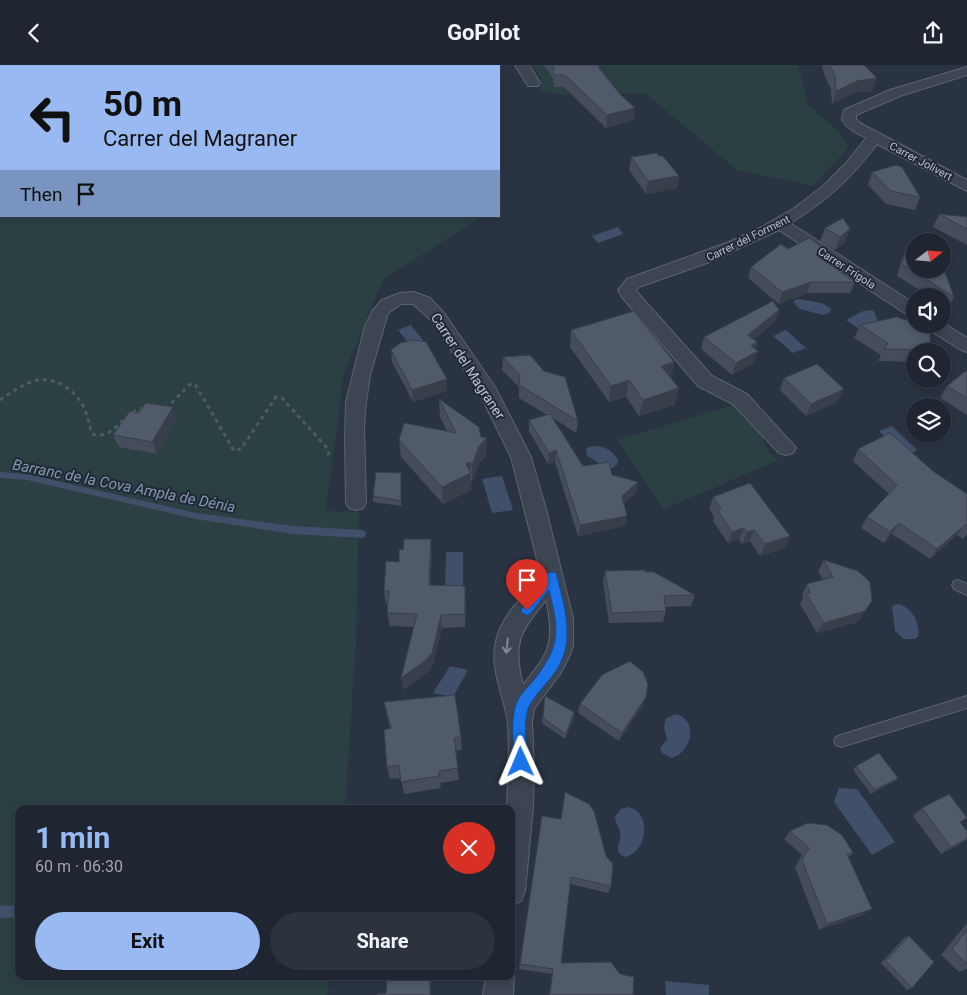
<!DOCTYPE html>
<meta charset="utf-8">
<style>
body{margin:0;font-family:Roboto,sans-serif;background:#2c323e;color:#f1f3f6;height:100vh;display:flex;flex-direction:column;font-size:19px;white-space:nowrap}
*{box-sizing:border-box;margin:0}
p{font-size:16px;color:#a1a5ac}
.icon{flex:none;width:28px;height:28px;fill:none;stroke:currentColor;stroke-width:2;stroke-linecap:round;stroke-linejoin:round}
.map{position:relative;flex:1;overflow:hidden}
.drawer{position:absolute;left:15px;top:740px;width:500px;height:175px;display:flex;flex-direction:column;background:#1f2632;border-radius:10px;box-shadow:0 2px 8px #0003,0 0 0 1px #3c434d}
.drawer>*{flex:none}
.top-card{position:absolute;left:0px;top:0px;width:500px;height:152px;box-shadow:0 2px 8px #0003,0 0 0 1px #3c434d;background:#99b9f3;color:#111;overflow:hidden}
.needle{width:32px;rotate:73deg}
.controls{position:absolute;left:906px;top:168px;display:grid;gap:10px}
.controls a{display:grid;place-items:center;width:45px;height:45px;border-radius:50%;background:#1f2632;box-shadow:0 2px 8px #0003,0 0 0 1px #3c434d;font-size:25px}
.pin{position:absolute;display:grid;place-items:center;width:42px;height:42px;color:#fff;margin:-51px -21px;border-radius:50% 50% 50% 0;rotate:-45deg;box-shadow:0 0 5px #0007}
.pin .icon{rotate:45deg}
.me{position:absolute;width:55px;margin:-28px;rotate:359deg;stroke-linejoin:round;filter:drop-shadow(0 0 4px #0008)}
.turn{display:flex;align-items:center;gap:18px;height:105px;padding:0 20px;font-size:22px}
.turn .icon{width:65px;height:65px;stroke-width:2.5}
.turn b{display:block;font-size:35px;line-height:42px}
.then{display:flex;align-items:center;height:48px;padding:0 20px;background:#0003;gap:10px;font-size:19px}
.round{display:grid;place-items:center;flex:none;width:52px;height:52px;border-radius:26px;background:#2c323e}
.summary{display:flex;align-items:center;justify-content:space-between;height:85px;padding:0 20px}
h1{font-size:30px;font-weight:700;line-height:38px;color:#99b9f3}
.primary-button{display:flex;gap:10px;margin-top:auto;padding:10px 20px}
.primary-button a{flex:1;height:58px;border-radius:30px;background:#99b9f3;color:#111;font-size:20px;font-weight:700;line-height:58px;text-align:center}
.primary-button a+a{background:#2c323e;color:#f1f3f6}
header{display:flex;justify-content:space-between;align-items:center;height:65px;padding:0 20px;background:#1f2632;font-size:22px;font-weight:700}
.map>svg:first-child{display:block}
.green{fill:#2b4043}
.water{fill:#40506a}
.lines{fill:none;stroke-linecap:round;stroke-linejoin:round}
.stream{fill:#40506a;fill-rule:evenodd}
.lane-casing{stroke:#5c636f;stroke-width:2}
.street-casing{stroke:#5c636f;stroke-width:2}
.path{stroke:#495c60;stroke-width:3;stroke-dasharray:4 4;stroke-linecap:butt}
.lane{fill:#3d4552;fill-rule:evenodd}
.street{fill:#3d4552;fill-rule:evenodd}
.wall{fill:#454d5c}
.shaded-wall{fill:#383f4b}
.building{fill:#505a6b;stroke:#383f4b}
.oneway{stroke:#828995}
.route{fill:#1a73e8;stroke:#114b97}
.labels{text-anchor:middle;stroke-width:4;stroke-linejoin:round;paint-order:stroke}
.far-street-label{font-size:11px;fill:#bbc1cc;stroke:#222a37}
.street-label{font-size:14px;fill:#bbc1cc;stroke:#222a37}
.water-label{font-size:15px;font-style:italic;fill:#8496b1;stroke:#222a37}
</style>
<header><svg class="icon" aria-label="back" viewBox="0 0 24 24"><path d="M15 5l-7 7 7 7"/></svg>GoPilot<svg class="icon" aria-label="share" viewBox="0 0 24 24"><path d="M12 15V3M7 8l5-5 5 5M5 13v7h14v-7"/></svg></header>
<div class="map">
<svg width="967" height="930" viewBox="0 0 967 930">
<rect width="100%" height="100%" fill="#293342"/>
<!-- green -->
<path class="green" d="M0 0H372L1 1V151H482L383 215 344 308 326 446 359 447 356 576 345 744H19V911H329L327 930H0Z
M532 0H798L808 40 837 65 849 82 813 121 737 105 646 29 576 28 565 30 540 25 541 13Z
M736 339 765 372 763 376 768 386 779 395 664 444 617 375Z"/>
<!-- water -->
<path class="water" d="M618 162 623 169 598 178 592 171Z
M801 234C811 237 823 236 831 244L830 247 823 250 800 244 794 238 795 235Z
M873 245 878 256 858 263 846 255 863 246Z
M411 260 426 279 414 285 398 265Z
M786 265 806 283 793 288 773 271Z
M892 361 917 385 912 388 903 380 896 383 879 366Z
M593 381C604 381 613 385 618 395L617 400 611 404C601 401 596 395 587 391L586 383Z
M502 411 513 445 492 448 482 414Z
M446 487H463V532L445 531Z
M898 539C911 541 921 559 918 571L915 574H904L895 566 892 542 893 540Z
M450 601 468 605 453 632 433 628Z
M677 649C700 657 690 689 671 693L662 688 660 683 667 675 664 662 666 653Z
M839 723 857 724 895 777 872 790 834 737Z
M628 742C653 747 647 789 624 792 611 784 623 778 620 767 619 761 615 758 615 752L621 744Z
M665 916 709 920V930H666Z"/>
<g class="lines">
<!-- stream -->
<path class="stream" d="M0 407 27 409 196 448 293 461 362 465 365 466 366 469 365 472 362 473 293 469 196 454 27 415 0 413Z
M19 840V852L0 853V841Z"/>
<defs>
<path id="lane" d="M958 515 967 519V530L954 524 952 520 954 516Z
M967 631V643L841 682 836 680 834 676 836 672 841 670Z"/>
<path id="street" d="M515 0H529L540 18 538 21H528Z
M967 2V10L900 31 856 50V54L860 58 967 115V126L877 79C853 111 825 138 790 158L915 239V253L909 251 779 165 707 198 639 222 636 226 712 311 747 329 796 383 793 388 786 390 779 388 733 339 698 321 622 232 618 225 627 214 729 177 762 162 793 144 822 122 847 97 866 73C857 68 848 64 842 55L844 45 890 25Z
M414 227 430 233 444 248 495 322 531 392 547 448 573 554V580L570 590 560 609 534 644 532 657 534 701 533 743 525 826 521 836 511 840V744H507C508 716 510 687 508 659 505 632 489 604 496 576 502 550 524 530 541 510L511 392 480 329 432 256 413 239H401L388 248 370 310 366 337 364 362 366 437 363 443 356 445 349 443 346 437 345 374 346 337 365 261 373 245 382 235 400 228ZM546 535C556 577 549 588 523 620 512 578 520 567 546 535Z
M942 257 967 273V287L961 285 926 263 923 259Z
M511 903 514 911 513 930H483L486 911H511Z"/>
</defs>
<!-- lane casing -->
<use href="#lane" class="lane-casing"/>
<!-- street casing -->
<use href="#street" class="street-casing"/>
<!-- path -->
<path class="path" d="M0 335C11 328 21 320 34 316 54 310 76 325 84 343 88 351 89 360 92 369 116 376 123 344 146 343
M166 344 189 320 195 319 234 386 241 384 276 332 282 333 328 384 329 393"/>
<!-- lane -->
<use href="#lane" class="lane"/>
<!-- street -->
<use href="#street" class="street"/>
</g>
<!-- wall -->
<path class="wall" d="M544 0H599V3L619 28 634 55 606 63 564 22H554L553 13Z
M822 0H864L873 26 853 28 832 39 831 24 825 12Z
M631 92 679 111 677 123 646 129 629 105Z
M872 107 920 132 915 145 886 139 868 120Z
M939 149 967 152V180L933 162Z
M843 153 845 177 835 185 820 176 825 163Z
M907 181 954 232 948 244 942 240V231H929L897 211 902 193Z
M788 184H825L821 194 855 217 850 228H807L779 239 748 213 751 202Z
M779 245 775 257 754 274 757 277 755 284 754 298 732 310 701 284 704 272Z
M860 260 930 278 926 286H915V297L878 296 881 290 854 273Z
M571 265 674 297 671 313 675 340 639 351 626 332 609 337 570 282Z
M391 285 447 314V326L413 337 392 297Z
M503 292 578 356 576 368 553 353 583 401 638 417 636 428 624 438 625 461 578 471 555 397 548 399 529 366V355L547 350 519 333V322L502 305Z
M967 305V350L940 333 947 321Z
M784 313 838 337 806 351 780 325Z
M439 334 481 372 486 391 479 398 472 418 471 415V425L443 439 401 392 399 375 447 366 440 352Z
M138 348 177 354 157 389 119 382 113 370Z
M858 384 934 407 967 429V469L963 474 957 470 930 494 892 469 884 478 861 463 867 452 889 429 853 396Z
M401 414V441L373 437V431Z
M713 432 785 483 760 491 750 476 742 479 739 474 728 478 713 456 714 451 709 444Z
M432 488 430 520 466 535 465 562 442 563 433 600 428 607 403 625 414 562 390 561 387 548 388 539H386L384 526 399 497Z
M824 495 858 557 817 568 800 539 803 534 802 530 807 519 823 515 818 506Z
M605 506 645 507 695 530 691 541 666 542V546L663 557 609 558 603 517Z
M545 631 574 652 565 674 542 658Z
M646 632 643 640 619 676 578 648 580 639Z
M384 637 461 672 462 685 456 686 459 715 440 718 441 723 404 729 401 713 390 714 387 702 390 664Z
M856 701 898 713 894 717 871 729 853 705Z
M922 743 961 757V779L941 789 913 751Z
M542 751 611 821 608 828 570 819 561 898 633 930H549L552 909 519 904Z
M790 766 853 788 849 792 863 850 819 865 795 802 802 790 784 774Z
M967 858V904L959 907 941 890Z
M909 871 912 923 907 925 881 898 904 873Z"/>
<!-- shaded-wall -->
<path class="shaded-wall" d="M877 13 873 26 853 28 832 39 836 26 857 16Z
M635 43 634 55 606 63 607 50Z
M679 111 677 123 646 129 648 116Z
M850 164 845 177 835 185 840 172Z
M825 184 821 195 816 190Z
M811 217 807 228 779 239 782 227Z
M779 245 775 257 744 282 748 270Z
M757 277 753 289 758 286 754 298 732 310 736 298 751 281Z
M674 297 671 314 661 301Z
M447 314V326L413 337 412 325Z
M629 315 626 332 609 337 611 321Z
M679 323 675 340 639 351 643 335Z
M844 324 838 337 806 351 811 339Z
M173 342 177 354 157 389 152 377Z
M487 373 486 391 479 398 472 418V401L479 381Z
M556 385 555 397 548 399 549 388Z
M470 397 471 425 443 439 442 422 466 399Z
M638 417 636 428 620 441 622 431Z
M627 451 625 461 578 471 580 460Z
M899 458 892 469 884 478 890 467Z
M965 460 957 470 930 494 937 484Z
M744 463 739 474 728 478 732 467Z
M754 465 750 476 742 479 747 467Z
M790 471 785 483 760 491 765 479Z
M431 474 432 488 430 534 429 520Z
M465 521 466 535 465 562Z
M865 546 858 557 817 568 824 558Z
M441 550 442 563 433 600 428 607 403 625 401 613Z
M646 632 643 640 619 676 622 668Z
M574 647V652L565 674 566 669Z
M898 713 894 717 871 729 875 725Z
M967 774V775L961 779 941 789 951 782Z
M872 844 863 850 819 865 827 859Z
M430 911H432L431 930H430Z"/>
<!-- building -->
<path class="building" d="M553 0H599V3L619 28 635 43 607 50 565 10H554Z
M829 0H864L877 13 857 16 836 26 835 11Z
M657 88 659 91H663L679 111 648 116 631 92Z
M896 100 902 102 920 132 891 126 872 107Z
M939 149 967 152V164Z
M843 153 850 164 840 172 825 163Z
M809 173 825 184 816 190 855 217H811L782 227 751 202 781 179 788 184Z
M907 181H915V204H942V199L954 232 902 199Z
M773 236 779 245 748 270 757 277 751 281 758 286 736 298 704 272Z
M634 246 674 297 661 301 679 323 643 335 629 315 611 321 571 265Z
M897 252 915 258V259H924L930 268V278L926 285 884 284 888 278 860 260Z
M414 275 426 277 447 314 412 325 391 285 400 278Z
M530 290 544 306 565 312 578 356 519 320 520 310 503 292Z
M817 299 844 324 811 339 784 313Z
M967 305V333L947 321Z
M439 334 479 362 481 372 487 373 479 381 472 401 470 397 466 399 471 408 442 422 399 375 404 358 456 368Z
M146 338 173 342 152 377 113 370 130 346 138 348Z
M550 349 583 401 609 397 612 410 638 417 622 431 627 451 580 460 556 385 549 388 529 355Z
M890 368 934 407 967 429V461L965 460 937 484 899 458 890 467 867 452 897 420 858 384Z
M376 407 401 408V436L373 431Z
M750 418 790 471 765 479 754 465 747 467 744 463 732 467 717 444 721 443 713 432Z
M404 474H431L429 520 465 521V549L441 550 432 588 426 595 401 613 417 549 387 548 389 526H384L386 496 399 497V484L403 485Z
M824 495 858 506 870 517 872 536 865 546 824 558 806 528H810L807 519 833 512Z
M645 505V507H654L695 530 664 531 666 546 612 548 605 506Z
M630 596 643 607 648 619 646 632 622 668 580 639 602 610Z
M455 630 461 672 454 673 458 703 439 706V711L401 717 399 700 387 702 384 665 391 663 384 637Z
M545 631 574 647 566 669 543 653Z
M879 688 898 713 875 725 856 701Z
M565 727 589 739 594 746 606 791 613 799 611 821 571 812 561 898 611 897 620 909 634 912 633 930H550L553 904 520 899 542 751 561 754Z
M949 729 967 753 960 757 967 766V774L951 782 922 743Z
M808 758 827 760 842 770 853 788 847 789 872 844 827 859 802 795 809 783 790 766Z
M967 865V899L952 884Z
M909 871 934 897 912 923 886 896Z
M387 911H430V930H377V929L386 928Z"/>
<!-- one-way arrows -->
<defs><path id="oneway-shaft" d="M-6 0H5M1.5-3L5.5 0L1.5 3" fill="none" stroke-width="1.6" stroke-linecap="round" stroke-linejoin="round" transform="scale(1.25)"/></defs>
<use class="oneway" href="#oneway-shaft" transform="translate(507 581) rotate(96)"/>
<!-- route -->
<path class="route" d="M552 507 556 508 557 512C566 546 576 580 553 610 546 619 531 635 528 644 523 660 527 681 528 697L526 702 521 704 516 702 514 697C514 679 510 657 516 639 519 631 528 622 534 615 561 581 559 565 549 525L531 548 527 550 522 548 521 545 547 508Z"/>
<g class="labels">
<!-- far-street labels -->
<g class="far-street-label">
<text transform="translate(921 96) rotate(28)" y="4">Carrer Jolivert</text>
<text transform="translate(748 173) rotate(-26)" y="4">Carrer del Forment</text>
<text transform="translate(847 203) rotate(33)" y="4">Carrer Frígola</text>
</g>
<!-- street labels -->
<g class="street-label">
<text transform="translate(468 301) rotate(57)" y="5">Carrer del Magraner</text>
</g>
<!-- water labels -->
<g class="water-label">
<text transform="translate(124 421) rotate(11)" y="5">Barranc de la Cova Ampla de Dénia</text>
</g>
</g>
</svg>
<div class="controls">
<a><svg class="needle" viewBox="-14 -14 28 28"><path d="M0-13l5 13h-10z" fill="#e53935"/><path d="M0 13l5-13h-10z" fill="#a1a5ac"/></svg></a>
<a><svg class="icon" aria-label="sound" viewBox="0 0 24 24"><path d="M4 9h4l5-4v14l-5-4H4zM17 9q2 3 0 6"/></svg></a>
<a><svg class="icon" aria-label="search" viewBox="0 0 24 24"><circle cx="10" cy="10" r="6"/><path d="M15 15l6 6"/></svg></a>
<a><svg class="icon" aria-label="layers" viewBox="0 0 24 24"><path d="M12 4l9 5-9 5-9-5zM3 14l9 5 9-5"/></svg></a>
</div>
<div class="pin" style="left:527px;top:545px;background:#d93025"><svg class="icon" aria-label="arrive" viewBox="0 0 24 24"><path d="M6 21V4h12l-3 4 3 4H6"/></svg></div>
<svg class="me" style="left:521px;top:697px" viewBox="-20 -20 40 40"><path d="M0-17L14 15 0 8-14 15z" fill="#1a73e8" stroke="#fff" stroke-width="4"/></svg>
<div class="top-card">
<div class="turn"><svg class="icon" aria-label="left" viewBox="0 0 24 24"><path d="M17 20v-9H6M10 6l-5 5 5 5"/></svg><div><b>50 m</b>Carrer del Magraner</div></div>
<div class="then">Then<svg class="icon" aria-label="arrive" viewBox="0 0 24 24"><path d="M6 21V4h12l-3 4 3 4H6"/></svg></div>
</div>
<section class="drawer">
<div class="summary"><div><h1>1 min</h1><p>60 m · 06:30</p></div><a class="round" style="background:#d93025;color:#fff"><svg class="icon" aria-label="close" viewBox="0 0 24 24"><path d="M6 6l12 12M18 6L6 18"/></svg></a></div>
<div class="primary-button"><a>Exit</a><a>Share</a></div>
</section>
</div>
